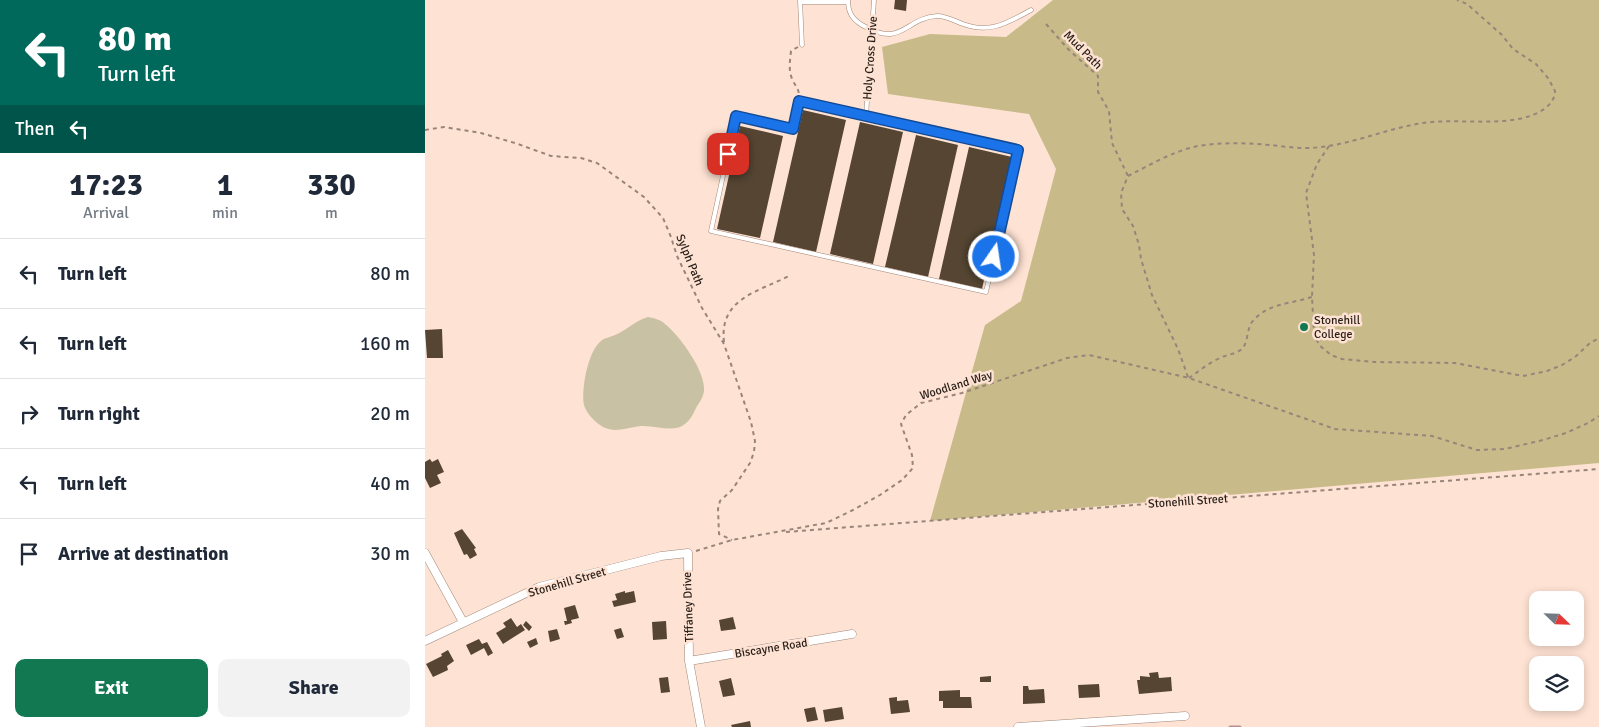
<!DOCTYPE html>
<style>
body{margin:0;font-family:Signika,sans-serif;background:#f2f2f3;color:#1f2937;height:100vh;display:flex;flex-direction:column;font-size:19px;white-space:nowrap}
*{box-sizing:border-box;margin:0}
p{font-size:16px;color:#747a83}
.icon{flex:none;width:28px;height:28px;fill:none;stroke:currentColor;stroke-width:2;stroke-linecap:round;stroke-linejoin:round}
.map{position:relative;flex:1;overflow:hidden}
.side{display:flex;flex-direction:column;background:#fff;width:425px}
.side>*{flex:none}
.top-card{background:#00695c;color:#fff;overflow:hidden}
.needle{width:32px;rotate:113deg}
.controls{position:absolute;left:1104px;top:591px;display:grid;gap:10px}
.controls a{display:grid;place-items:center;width:55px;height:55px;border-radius:10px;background:#fff;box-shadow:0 2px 8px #0003;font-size:25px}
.pin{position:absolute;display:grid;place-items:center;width:42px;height:42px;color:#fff;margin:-21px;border-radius:10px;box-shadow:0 2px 8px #0006}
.me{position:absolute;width:55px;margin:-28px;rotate:13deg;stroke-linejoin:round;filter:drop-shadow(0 0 4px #0008)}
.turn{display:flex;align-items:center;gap:18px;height:105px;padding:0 15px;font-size:22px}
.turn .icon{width:65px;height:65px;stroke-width:2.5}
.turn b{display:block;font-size:35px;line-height:42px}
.then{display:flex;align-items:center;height:48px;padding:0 15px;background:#0003;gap:10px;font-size:19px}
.eta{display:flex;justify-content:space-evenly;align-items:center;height:85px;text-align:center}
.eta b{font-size:30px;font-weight:700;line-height:35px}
.button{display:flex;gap:10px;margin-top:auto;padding:10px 15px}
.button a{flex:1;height:58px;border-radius:10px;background:#127851;color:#fff;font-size:20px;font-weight:700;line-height:58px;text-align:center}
.button a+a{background:#f2f2f3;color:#1f2937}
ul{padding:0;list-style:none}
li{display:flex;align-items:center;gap:15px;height:70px;padding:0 15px;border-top:1px solid #e0e1e3}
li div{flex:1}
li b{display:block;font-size:19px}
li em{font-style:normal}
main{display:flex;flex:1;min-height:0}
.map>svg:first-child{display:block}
.green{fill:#c9c1a4}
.forest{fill:#c8bb89}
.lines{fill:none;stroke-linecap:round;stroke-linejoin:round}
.stream{stroke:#b88d93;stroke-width:3}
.building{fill:#554532}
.service-casing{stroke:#a08779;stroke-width:5}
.minor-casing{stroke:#a08779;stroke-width:9}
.path{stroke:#98857a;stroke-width:2;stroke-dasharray:4 4;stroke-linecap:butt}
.service{stroke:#fff;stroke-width:4}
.minor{stroke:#fff;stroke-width:8}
.route-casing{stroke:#114b97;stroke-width:12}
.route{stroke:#1a73e8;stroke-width:9}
.poi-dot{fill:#127851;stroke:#fee2d3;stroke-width:2}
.labels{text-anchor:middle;stroke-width:5;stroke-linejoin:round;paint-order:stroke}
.street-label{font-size:12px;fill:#291f19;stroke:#fee2d3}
.poi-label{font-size:12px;fill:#291f19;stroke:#fee2d3;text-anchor:start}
</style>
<main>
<section class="side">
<div class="top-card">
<div class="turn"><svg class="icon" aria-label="left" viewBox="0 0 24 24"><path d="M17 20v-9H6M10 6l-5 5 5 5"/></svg><div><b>80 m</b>Turn left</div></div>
<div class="then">Then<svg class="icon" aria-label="left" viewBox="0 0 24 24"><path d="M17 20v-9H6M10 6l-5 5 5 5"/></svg></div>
</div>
<div class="eta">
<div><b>17:23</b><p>Arrival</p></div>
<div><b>1</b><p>min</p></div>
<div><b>330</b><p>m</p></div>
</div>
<ul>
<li><svg class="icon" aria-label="left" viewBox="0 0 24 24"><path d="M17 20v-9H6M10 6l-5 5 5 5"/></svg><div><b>Turn left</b></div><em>80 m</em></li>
<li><svg class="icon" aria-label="left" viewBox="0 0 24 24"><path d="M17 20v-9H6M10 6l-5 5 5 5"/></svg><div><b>Turn left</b></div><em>160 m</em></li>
<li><svg class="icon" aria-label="right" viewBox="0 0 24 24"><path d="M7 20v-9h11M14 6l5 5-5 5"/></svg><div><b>Turn right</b></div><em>20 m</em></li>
<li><svg class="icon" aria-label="left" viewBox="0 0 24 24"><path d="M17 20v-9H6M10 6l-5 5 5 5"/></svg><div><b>Turn left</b></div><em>40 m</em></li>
<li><svg class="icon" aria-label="arrive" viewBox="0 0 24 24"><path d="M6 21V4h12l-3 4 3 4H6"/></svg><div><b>Arrive at destination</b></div><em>30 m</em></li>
</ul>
<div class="button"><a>Exit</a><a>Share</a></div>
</section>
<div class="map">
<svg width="1174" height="727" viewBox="0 0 1174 727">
<rect width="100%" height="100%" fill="#fee2d3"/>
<!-- green -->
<path class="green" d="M223 317C229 318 236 320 240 324 255 336 281 372 279 391 278 398 274 403 271 408 268 415 264 422 257 426 245 432 229 425 216 426 195 429 184 436 167 418 164 415 160 409 159 405 156 389 163 351 176 341 179 338 186 337 190 335 202 330 211 320 223 317Z"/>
<!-- forest -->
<path class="forest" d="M628 0H1174V463L505 521 560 325 596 301 631 169 604 114 463 94 457 47 505 34 581 37Z"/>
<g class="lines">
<!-- stream -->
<path class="stream" d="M805 727H815"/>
</g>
<!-- building -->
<path class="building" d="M470 0H482L481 11 469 9Z
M378 110 421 120 391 252 348 242Z
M435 122 478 132 448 264 405 254Z
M315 126 358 136 335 238 292 229Z
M491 135 533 145 503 277 460 267Z
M544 147 587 157 557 289 514 279Z
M17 329 18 358H2L0 330Z
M5 459 7 462 13 459 19 472 12 475 16 483 5 488 0 478V462Z
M37 529 51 548 49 549 52 555 45 559 42 554 39 555 29 533Z
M200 591V593L209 591 211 602 189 607 187 601 192 600 190 594Z
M150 605 154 618 146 620 147 623 140 625 139 621H142L139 608Z
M308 617 311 629 296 631 294 620Z
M86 618 92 627 96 624 100 630 78 644 71 633 81 627 78 623Z
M101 621 107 627 104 631 98 625Z
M241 621 242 639 228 640 227 622Z
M196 628 199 637 192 639 189 630Z
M132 629 135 639 125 642 123 631Z
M111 638 113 644 105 648 102 642Z
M54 639 57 644 62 642 68 653 63 656 59 648 46 655 41 645Z
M23 650 29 661 22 666 23 670 8 677 1 664 17 656 16 654Z
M733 672 734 678 746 677 747 691 714 694 712 680H715V676L725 677 724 673Z
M566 676V682H555V677Z
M243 677 245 692 236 693 234 678Z
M306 678 310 695 298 697 294 681Z
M674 684 675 697 654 698 653 685Z
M598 686H603L604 690 619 689 620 703 598 704Z
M535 690V697H546L547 708H518V701H514V691Z
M472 697V701L483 700 485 712 466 714 464 698Z
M390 707 393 720 382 722 379 709Z
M417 707 419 719 400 722 398 710Z
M325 721 326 727H307L306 725Z"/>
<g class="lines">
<defs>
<path id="service" d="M375 0 377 45
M423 0C423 12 427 19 437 25 478 49 479 18 512 16 521 16 530 21 538 24 565 34 582 23 606 10
M375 2H423
M374 101 593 149 561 292 286 231 311 116 368 129Z
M441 116 449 0"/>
<path id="minor" d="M0 553 38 622
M0 641 114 587 236 556 263 553 264 661 276 727
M264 661 427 634
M593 727 760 716"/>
</defs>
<!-- service casing -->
<use href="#service" class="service-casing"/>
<!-- minor casing -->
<use href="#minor" class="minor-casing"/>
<!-- path -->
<path class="path" d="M621 24 644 50 673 76V92L684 111 687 143 703 176
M373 47 366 51C365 61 363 71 368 81 371 87 374 89 374 96
M0 130 19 127 56 133 93 144 126 156 156 158 172 163 219 197 238 218 246 237 252 256 277 308 299 344 326 422 330 441 329 452 325 463 307 490 295 501 293 509 294 534 307 540
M904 146 892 164 881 193 889 255 887 297 889 333 894 345 906 355 917 359 949 362 1030 363 1098 376 1122 371 1137 365 1150 357 1165 343 1174 338
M299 342C294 299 332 292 364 276
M763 377 753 349 727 295 716 259 714 245 708 226 697 209 696 193 703 176C725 165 748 151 773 146 797 142 821 143 845 145 856 146 868 148 879 148 920 148 958 129 998 123 1033 118 1075 127 1108 115 1118 111 1130 103 1130 91L1123 78 1111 64 1088 49 1077 35 1042 4 1032 0
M764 378C774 371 785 362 797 357 804 354 812 354 818 348 823 341 822 329 827 322 842 303 866 304 887 297
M361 532 1174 469
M271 551 307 540 401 523 428 510 455 495 477 480 488 468 487 455 476 424 481 415 496 403 537 393 642 358 664 355 764 378 910 429 1007 436 1052 450 1080 449 1118 440 1141 433 1163 423 1174 416"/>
<!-- service -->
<use href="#service" class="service"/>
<!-- minor -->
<use href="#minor" class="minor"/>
</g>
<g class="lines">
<defs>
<path id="route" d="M303 154 311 116 368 129 374 101 593 150 569 257"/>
</defs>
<!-- route casing -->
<use href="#route" class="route-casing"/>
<!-- route -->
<use href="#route" class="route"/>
</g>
<!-- markers -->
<circle class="poi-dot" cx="879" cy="327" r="5"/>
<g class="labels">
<!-- street labels -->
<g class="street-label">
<text transform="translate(658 50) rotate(45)" y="4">Mud Path</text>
<text transform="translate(445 58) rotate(-86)" y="4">Holy Cross Drive</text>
<text transform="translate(265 260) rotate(68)" y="4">Sylph Path</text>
<text transform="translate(531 385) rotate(-17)" y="4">Woodland Way</text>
<text transform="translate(763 501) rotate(-4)" y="4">Stonehill Street</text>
<text transform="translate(142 582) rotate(-16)" y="4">Stonehill Street</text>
<text transform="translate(263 607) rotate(-92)" y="4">Tiffaney Drive</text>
<text transform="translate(346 648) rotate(-9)" y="4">Biscayne Road</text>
</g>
<!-- poi labels -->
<g class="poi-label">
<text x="889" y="324">Stonehill<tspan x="889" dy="14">College</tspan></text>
</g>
</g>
</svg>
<div class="controls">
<a><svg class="needle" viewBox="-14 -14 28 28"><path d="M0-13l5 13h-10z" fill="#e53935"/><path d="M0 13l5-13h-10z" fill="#747a83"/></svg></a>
<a><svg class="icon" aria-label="layers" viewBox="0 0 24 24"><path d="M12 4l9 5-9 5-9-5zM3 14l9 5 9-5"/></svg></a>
</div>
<div class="pin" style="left:303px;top:154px;background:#d93025"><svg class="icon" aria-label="arrive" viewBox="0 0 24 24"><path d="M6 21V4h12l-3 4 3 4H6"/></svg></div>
<svg class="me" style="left:569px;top:257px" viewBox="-20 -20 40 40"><circle r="17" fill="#1a73e8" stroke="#fff" stroke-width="3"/><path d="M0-11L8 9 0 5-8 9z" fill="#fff"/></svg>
</div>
</main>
